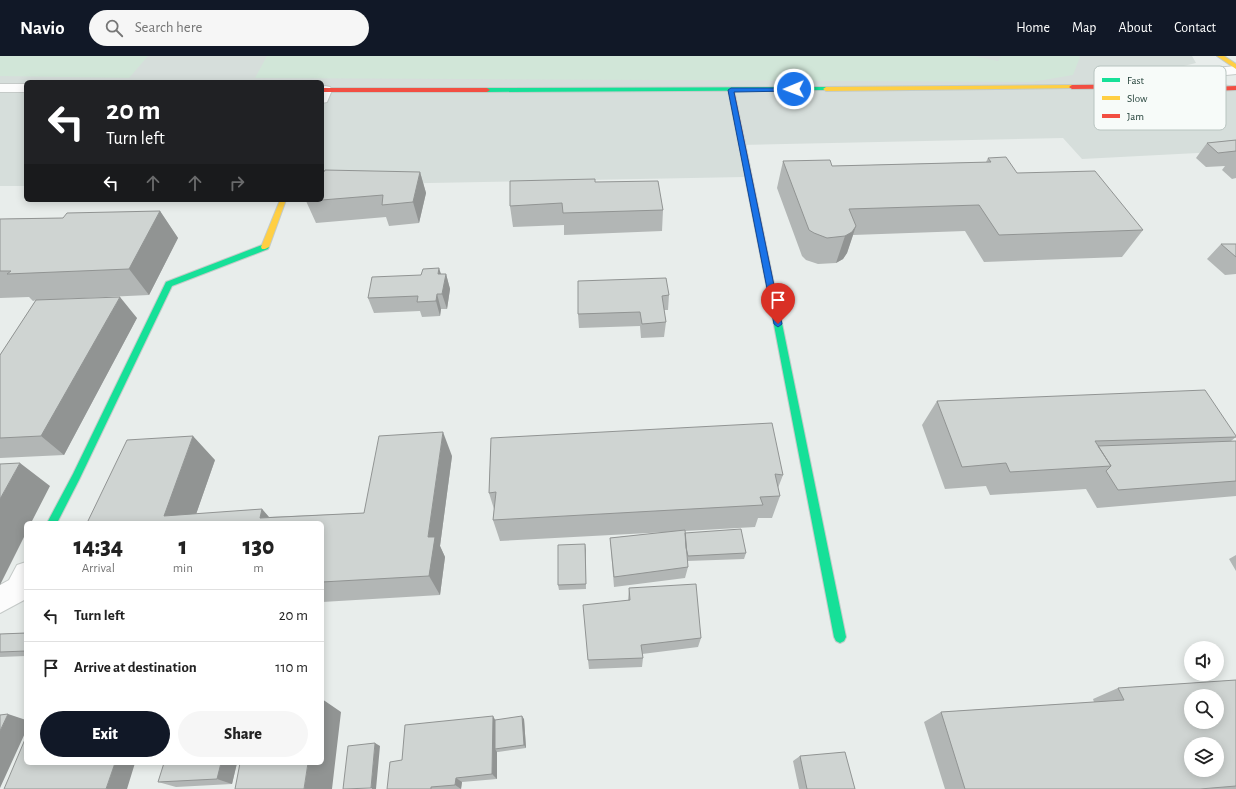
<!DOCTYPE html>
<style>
body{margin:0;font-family:"Alegreya Sans",sans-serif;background:#f6f6f6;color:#222;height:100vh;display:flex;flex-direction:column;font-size:15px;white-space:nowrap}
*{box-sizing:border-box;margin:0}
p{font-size:13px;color:#767676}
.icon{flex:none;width:22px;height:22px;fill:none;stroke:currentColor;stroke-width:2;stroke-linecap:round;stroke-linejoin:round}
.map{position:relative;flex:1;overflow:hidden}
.sheet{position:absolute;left:24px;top:465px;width:300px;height:244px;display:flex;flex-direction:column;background:#fff;border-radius:6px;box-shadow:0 2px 10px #0003}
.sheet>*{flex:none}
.top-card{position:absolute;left:24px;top:24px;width:300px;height:122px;border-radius:6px;box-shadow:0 2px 10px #0003;background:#202124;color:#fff;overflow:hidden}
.controls{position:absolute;left:1184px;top:585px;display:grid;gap:8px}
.controls a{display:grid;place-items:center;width:40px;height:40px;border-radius:50%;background:#fff;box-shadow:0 2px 10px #0003;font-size:20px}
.pin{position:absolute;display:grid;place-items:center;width:34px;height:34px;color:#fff;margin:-41px -17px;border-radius:50% 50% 50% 0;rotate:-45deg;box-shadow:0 0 4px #0007}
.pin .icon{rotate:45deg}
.me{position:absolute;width:44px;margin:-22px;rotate:269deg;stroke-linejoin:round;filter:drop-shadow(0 0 3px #0008)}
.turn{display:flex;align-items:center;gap:14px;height:84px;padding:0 16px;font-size:18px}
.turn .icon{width:52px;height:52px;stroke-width:2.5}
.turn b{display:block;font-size:28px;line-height:34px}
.lanes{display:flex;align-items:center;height:38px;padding:0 16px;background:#0003;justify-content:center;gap:20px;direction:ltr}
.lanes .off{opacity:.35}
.eta{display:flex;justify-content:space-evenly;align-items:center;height:68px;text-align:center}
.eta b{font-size:24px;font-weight:800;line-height:28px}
.action{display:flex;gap:8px;margin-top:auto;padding:8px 16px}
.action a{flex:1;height:46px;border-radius:24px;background:#111827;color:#fff;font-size:16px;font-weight:800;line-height:46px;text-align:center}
.action a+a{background:#f6f6f6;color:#222}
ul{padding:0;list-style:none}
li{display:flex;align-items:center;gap:12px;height:52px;padding:0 16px;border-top:1px solid #e0e0e0}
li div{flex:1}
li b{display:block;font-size:15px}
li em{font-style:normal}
header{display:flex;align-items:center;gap:24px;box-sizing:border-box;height:56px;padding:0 20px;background:#111827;color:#fff}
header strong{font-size:19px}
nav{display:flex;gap:22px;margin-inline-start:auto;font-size:14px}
.search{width:280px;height:36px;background:#f6f6f6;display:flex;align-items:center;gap:10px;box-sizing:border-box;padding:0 14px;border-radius:22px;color:#767676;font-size:15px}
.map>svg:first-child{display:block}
.built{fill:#d6dedb}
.green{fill:#d1e6d8}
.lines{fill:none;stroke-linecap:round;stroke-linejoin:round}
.street-casing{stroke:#c5cac8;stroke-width:2}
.fast-casing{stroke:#c3cbc8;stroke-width:2}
.slow-casing{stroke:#c3cbc8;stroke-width:2}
.jam-casing{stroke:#c3cbc8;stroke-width:2}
.street{fill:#fcfcfc;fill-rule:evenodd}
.fast{fill:#16e098;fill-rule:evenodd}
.slow{fill:#ffcf43;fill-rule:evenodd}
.jam{fill:#f24e42;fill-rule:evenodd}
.wall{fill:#b2b6b5}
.shaded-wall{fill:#919493}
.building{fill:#cfd4d2;stroke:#919493;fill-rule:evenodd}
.route{fill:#1a73e8;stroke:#114b97}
.key{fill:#f7fbf9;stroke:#b8c4c0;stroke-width:1}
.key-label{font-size:11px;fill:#24423a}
</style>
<header>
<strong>Navio</strong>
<div class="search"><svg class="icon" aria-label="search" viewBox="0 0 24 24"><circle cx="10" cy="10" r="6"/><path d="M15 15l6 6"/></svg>Search here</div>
<nav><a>Home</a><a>Map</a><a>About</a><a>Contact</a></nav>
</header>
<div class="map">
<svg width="1236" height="733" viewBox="0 0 1236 733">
<rect width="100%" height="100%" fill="#e8edeb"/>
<!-- built -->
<path class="built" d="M0 0H1192L1196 7 1184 10 1209 29 1222 27 1236 31V95L1082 103 1063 82 738 89 744 121 322 129V26H26V130H0Z"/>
<!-- green -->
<path class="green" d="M0 0H148L129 22 0 20Z
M267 0H974L998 5 1001 0H1078L1080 1 1073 19 1032 26 255 22Z"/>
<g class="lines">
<defs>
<path id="street" d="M1236 10V18L1197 22 1172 34 1167 33 1165 30 1167 27 1194 14Z
M0 28H26V36H0Z
M325 30 330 31 332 34 327 46 322 47V31Z
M26 506V543L0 557V529L9 524 17 509Z"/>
<path id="fast" d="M826 31 829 33 828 34 487 36 484 34 487 32Z
M262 189H265L269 191 268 193 172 230 79 424 57 467H47L73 418 166 226Z
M772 235 776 238 846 581 844 585 840 587 836 585 834 581 768 238Z"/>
<path id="slow" d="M1217 0H1224L1236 8V13Z
M1072 29 1074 30V32L826 35 823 33 826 31Z
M280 144H286L269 191 265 193H262L261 191Z"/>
<path id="jam" d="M1172 28 1211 31 1236 30V34L1211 35 1172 32 1072 33 1069 31 1072 29Z
M322 32H487L490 34 487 36H322Z
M731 32 734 34 776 238 772 241 768 238 728 34Z"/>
</defs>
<!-- street casing -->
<use href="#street" class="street-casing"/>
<!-- fast casing -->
<use href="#fast" class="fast-casing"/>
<!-- slow casing -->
<use href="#slow" class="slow-casing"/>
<!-- jam casing -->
<use href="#jam" class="jam-casing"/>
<!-- street -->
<use href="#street" class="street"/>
<!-- fast -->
<use href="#fast" class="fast"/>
<!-- slow -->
<use href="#slow" class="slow"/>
<!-- jam -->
<use href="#jam" class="jam"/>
</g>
<!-- wall -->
<path class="wall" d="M1236 84V122L1232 123 1222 114 1225 110 1206 111 1196 102 1207 87Z
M988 102 1017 117 1143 174 1122 201 984 206 965 175 853 179 847 197 843 203 836 207 818 208 806 204 802 200 777 132 783 105 832 110 986 106Z
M420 116 426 137 419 167 389 170 386 161 316 167 306 145Z
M595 126 663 154 662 175 564 179V169L513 171 510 150Z
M160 155 178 182 149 239 63 243 137 262 64 399 0 402V299L36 244 33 245 29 241 0 242V163L63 162Z
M1221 188H1236V218L1225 219 1207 203Z
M441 218H446L450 233 447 253H441L440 260 422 261 420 255 374 257 368 242Z
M578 225 669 239 668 254H664L666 266 664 281 641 282 640 270 579 272 578 258Z
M937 345 1236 380V381L1231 385H1236V440L1097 452 1086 433 990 439 986 430 945 433 922 369Z
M491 382 783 419 778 432 780 440 772 462H758L755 471 685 475V477L746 497 744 503 687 505 688 511 685 522 614 531 611 494 610 482 667 476 500 485 493 464 494 453 489 437Z
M452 400 440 490 445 501 440 539 322 546V467H87L215 404 196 458 262 453 269 461 364 457Z
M585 488 586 533 559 534 558 529Z
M1236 499V515L1229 503Z
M629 532 701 582 698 591 642 598 643 602 642 611 589 613 588 604 628 544Z
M26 577V600L0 601V578Z
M1236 624V733H945L924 666 941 656 1094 646 1093 643 1118 632Z
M524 663 526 692 498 696H497V723L462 726 461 733H387L495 664Z
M800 700 855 733H799L793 705Z
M237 707 232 728 176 731 158 726Z"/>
<!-- shaded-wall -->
<path class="shaded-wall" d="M420 116 426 137 419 167 413 146Z
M160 155 178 182 149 239 129 213Z
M856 170 847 197 843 203 836 207 845 180Z
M439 212 444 227 438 218Z
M446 218 450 233 447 253 442 238Z
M437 238 441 253 440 260 436 245Z
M120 241 137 262 64 399 41 380Z
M443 376 452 400 440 490 445 501 440 539 429 520 428 481Z
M193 380 215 404 193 467 164 460Z
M20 407 50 430 31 467H26V477L0 529V443Z
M262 453 274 467 260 462Z
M585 488 586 494V533V528Z
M322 643 341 656 332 733H304L308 707H322Z
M8 658 26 664V675L0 732V675Z
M493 660 497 667 495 693 497 696V723L492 718Z
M522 660 524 663 526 692 524 689Z
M375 687 380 690 376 733H372L371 732Z
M115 707H135L127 733H106Z
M221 707H237L232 728 217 723Z
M456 722 462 726 461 733 455 729Z"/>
<!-- building -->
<path class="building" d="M1236 84V95L1218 97 1207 87Z
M1006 101 1017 117 1095 115 1143 174 999 179 979 149 849 153 856 170 852 176 845 180 827 182 814 177 809 174 783 105 830 104 832 110 991 106 988 102Z
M325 114 420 116 413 146 382 149 383 139 322 144V119Z
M595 123V126L658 125 663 154 563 157 562 147 510 150V125Z
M307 144H322L306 145Z
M160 155 129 213 7 218 11 215H0V163L63 162 67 157Z
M1221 188H1236V201Z
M439 212 438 218H446L442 238H437L436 245 417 246 418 240 368 242 372 221 421 219 423 213Z
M666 222 669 239 662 240 666 266 642 268 640 256 578 258V225Z
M120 241 41 380 0 382V299L36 244Z
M1205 334 1236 380V381L1095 385 1111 410 1010 416 1006 407 962 411 937 345Z
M772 367 783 419 775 418 780 440 760 441 763 449 493 464 496 436 489 437 491 382Z
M443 376 428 481H435L429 520 322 526V467H87L127 384 193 380 164 460 262 453 260 462 364 457 379 380Z
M1236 385V425L1118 434 1106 415 1111 410 1098 390Z
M20 407 0 443V408Z
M741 473 746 497 688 500 686 492 685 477Z
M685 474 688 511 614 521 610 482Z
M585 488 586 528 558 529V489Z
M696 528 701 582 641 589 643 602 588 604 583 549 630 544 629 532Z
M26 577V595L0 596V578Z
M1236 624V730L1200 733H965L941 656 1124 644 1118 632ZM1191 640H1217V666H1191ZM1191 688H1217V714H1191Z
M8 658 0 675V659Z
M493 660 492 718 456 722 455 729 431 731V733H387L390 706 402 704 405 669Z
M522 660 524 689 495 693V664Z
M26 681V707H115L106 733H4Z
M375 687 371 732 343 733 348 690Z
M845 696 855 733H807L800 700Z
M164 707H221L217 723 158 726Z
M240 707H308L304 733H235Z"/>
<!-- route -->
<path class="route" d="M731 32H794L797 33 794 35 734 36 782 268 778 271 774 268 728 34Z"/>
<!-- legend -->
<rect x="1094" y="10" width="132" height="64" rx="6" class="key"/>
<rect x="1102" y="22" width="18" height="4" fill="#16e098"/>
<rect x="1102" y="40" width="18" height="4" fill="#ffcf43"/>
<rect x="1102" y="58" width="18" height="4" fill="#f24e42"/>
<g class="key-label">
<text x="1127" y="28">Fast</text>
<text x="1127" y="46">Slow</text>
<text x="1127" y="64">Jam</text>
</g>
</svg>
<div class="controls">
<a><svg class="icon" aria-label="sound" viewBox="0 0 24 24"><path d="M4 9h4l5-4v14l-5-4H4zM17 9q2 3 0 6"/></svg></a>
<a><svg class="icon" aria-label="search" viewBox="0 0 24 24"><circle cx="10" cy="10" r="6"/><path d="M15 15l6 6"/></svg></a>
<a><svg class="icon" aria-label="layers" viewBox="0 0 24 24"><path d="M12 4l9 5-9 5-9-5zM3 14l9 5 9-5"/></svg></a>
</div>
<div class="pin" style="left:778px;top:268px;background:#d93025"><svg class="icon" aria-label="arrive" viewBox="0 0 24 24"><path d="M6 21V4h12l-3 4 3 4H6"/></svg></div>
<svg class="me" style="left:794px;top:33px" viewBox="-20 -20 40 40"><circle r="17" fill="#1a73e8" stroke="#fff" stroke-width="3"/><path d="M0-11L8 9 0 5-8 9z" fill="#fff"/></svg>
<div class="top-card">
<div class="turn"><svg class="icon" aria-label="left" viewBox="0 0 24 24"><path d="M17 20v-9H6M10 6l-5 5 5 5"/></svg><div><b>20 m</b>Turn left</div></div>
<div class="lanes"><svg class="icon" aria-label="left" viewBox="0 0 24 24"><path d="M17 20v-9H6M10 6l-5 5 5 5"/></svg><svg class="icon off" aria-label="ahead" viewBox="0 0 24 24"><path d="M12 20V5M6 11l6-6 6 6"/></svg><svg class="icon off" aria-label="ahead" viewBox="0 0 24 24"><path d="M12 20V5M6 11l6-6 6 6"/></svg><svg class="icon off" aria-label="right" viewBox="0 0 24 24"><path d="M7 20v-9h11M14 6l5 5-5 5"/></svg></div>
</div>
<section class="sheet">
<div class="eta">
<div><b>14:34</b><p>Arrival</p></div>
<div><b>1</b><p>min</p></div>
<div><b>130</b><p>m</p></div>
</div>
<ul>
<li><svg class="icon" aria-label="left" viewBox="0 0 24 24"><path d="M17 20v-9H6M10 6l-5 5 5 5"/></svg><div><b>Turn left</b></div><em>20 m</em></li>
<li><svg class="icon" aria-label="arrive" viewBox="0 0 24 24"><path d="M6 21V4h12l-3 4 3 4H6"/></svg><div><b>Arrive at destination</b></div><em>110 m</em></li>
</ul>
<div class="action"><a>Exit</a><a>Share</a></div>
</section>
</div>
